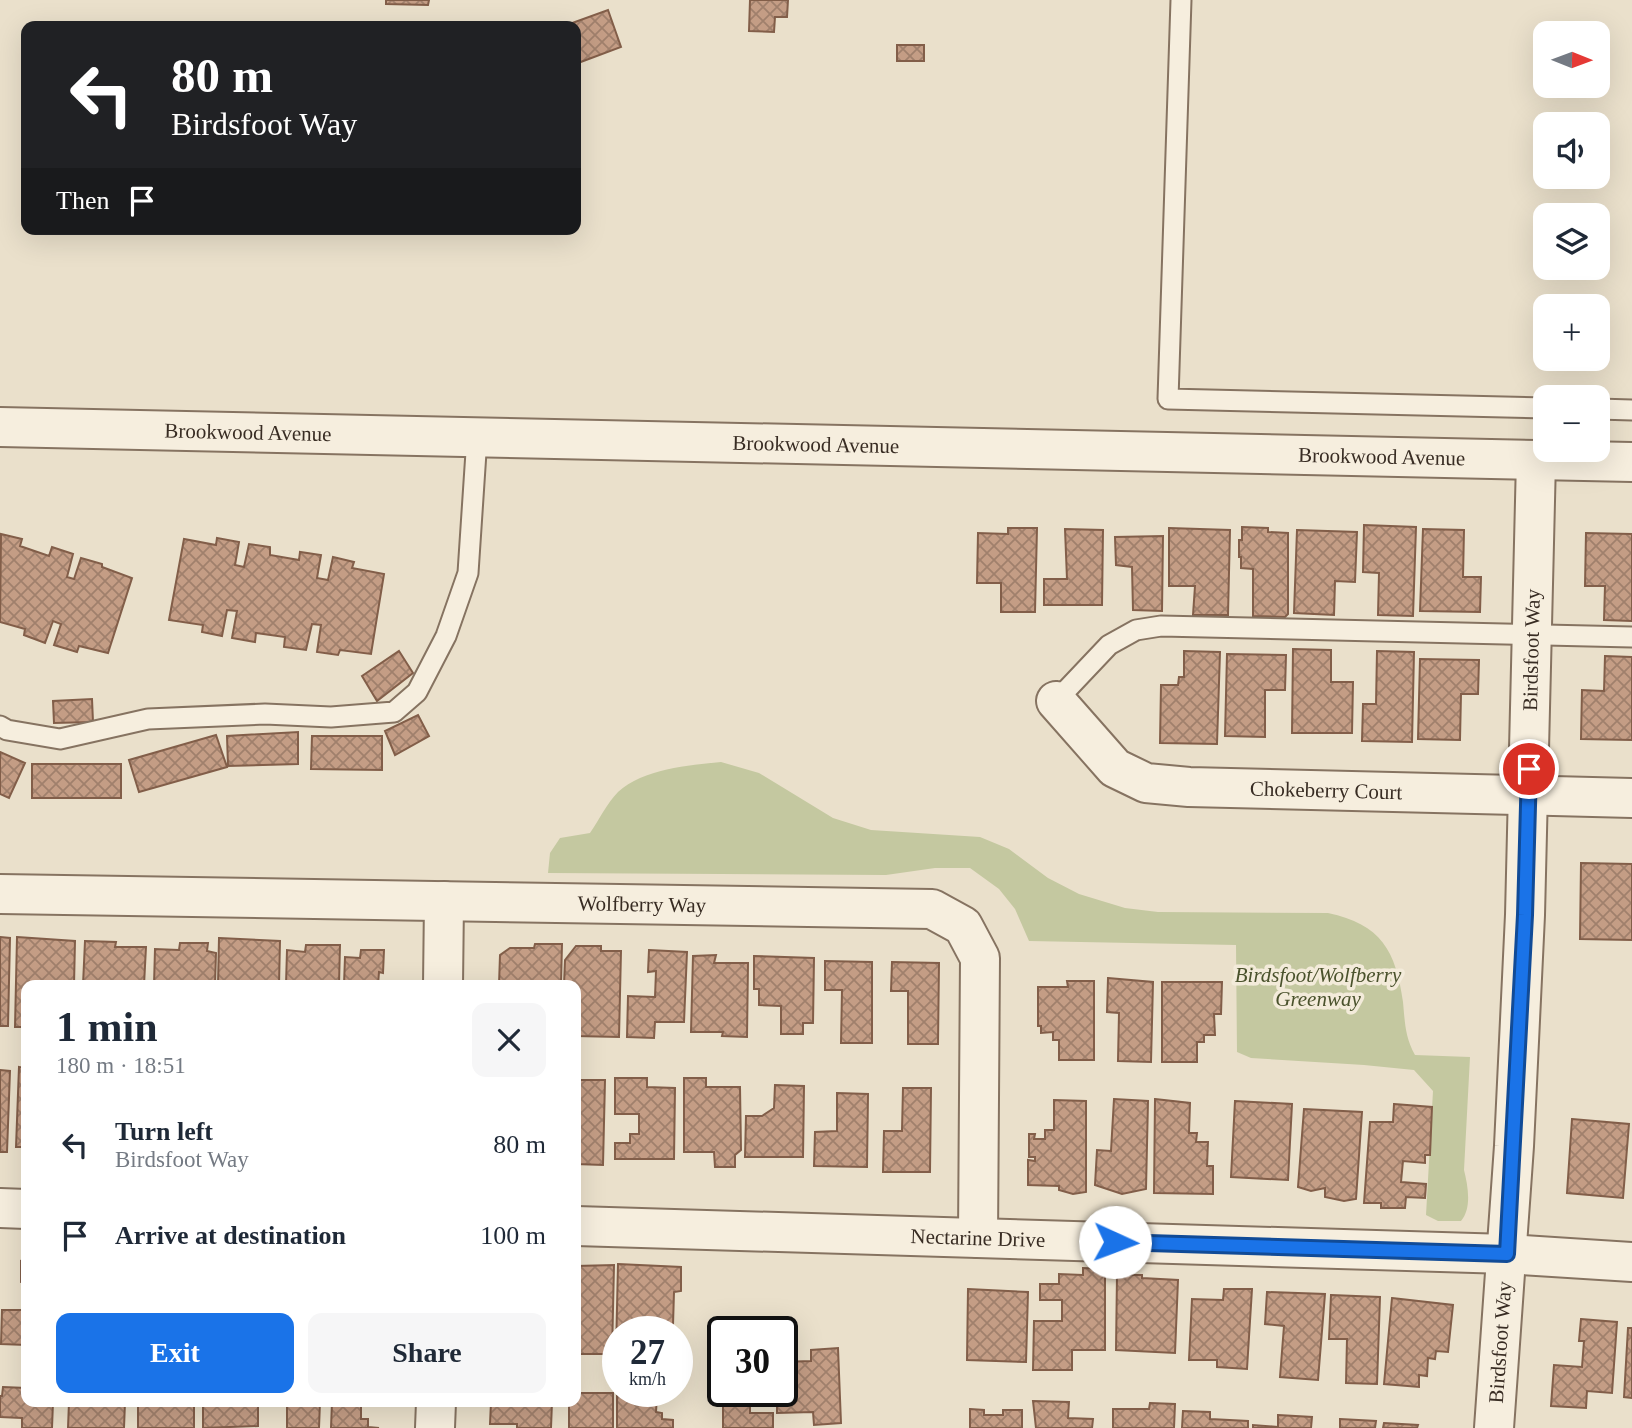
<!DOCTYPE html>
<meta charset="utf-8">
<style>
body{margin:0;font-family:Georgia,serif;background:#f6f6f7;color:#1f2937;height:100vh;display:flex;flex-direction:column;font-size:26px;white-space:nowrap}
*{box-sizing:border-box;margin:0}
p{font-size:23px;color:#747a83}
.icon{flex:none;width:38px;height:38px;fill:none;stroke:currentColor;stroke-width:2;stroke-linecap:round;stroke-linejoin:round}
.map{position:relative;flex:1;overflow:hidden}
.sheet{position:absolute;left:21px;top:980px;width:560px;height:427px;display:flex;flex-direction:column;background:#fff;border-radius:14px;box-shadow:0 7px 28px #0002}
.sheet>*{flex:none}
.hud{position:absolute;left:21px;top:21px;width:560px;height:214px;border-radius:14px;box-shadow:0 7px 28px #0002;background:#202124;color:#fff;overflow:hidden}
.needle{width:46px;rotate:91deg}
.buttons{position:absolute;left:1533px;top:21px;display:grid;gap:14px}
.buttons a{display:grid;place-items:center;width:77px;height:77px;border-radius:14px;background:#fff;box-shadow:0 7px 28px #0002;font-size:35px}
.speed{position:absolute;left:602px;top:1316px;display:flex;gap:14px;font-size:35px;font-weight:700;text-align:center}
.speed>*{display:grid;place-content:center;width:91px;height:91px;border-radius:50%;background:#fff;box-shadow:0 7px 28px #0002;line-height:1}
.speed small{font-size:18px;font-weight:400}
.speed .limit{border:4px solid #111;border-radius:10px;background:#fff;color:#111}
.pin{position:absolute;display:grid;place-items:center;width:60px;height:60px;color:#fff;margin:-30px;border:4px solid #fff;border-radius:50%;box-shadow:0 2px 7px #0007}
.me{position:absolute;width:77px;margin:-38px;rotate:92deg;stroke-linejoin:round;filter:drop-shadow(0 0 5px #0008)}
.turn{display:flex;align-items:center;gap:24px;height:147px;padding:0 35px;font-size:32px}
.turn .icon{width:91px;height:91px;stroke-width:2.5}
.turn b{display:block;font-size:49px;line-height:60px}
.then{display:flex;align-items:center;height:66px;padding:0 35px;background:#0003;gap:14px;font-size:26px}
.round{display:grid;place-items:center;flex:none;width:74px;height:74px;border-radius:14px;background:#f6f6f7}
.headline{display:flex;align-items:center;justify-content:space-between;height:119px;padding:0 35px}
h1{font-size:42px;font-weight:700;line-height:52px}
.action{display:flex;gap:14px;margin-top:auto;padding:14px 35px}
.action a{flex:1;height:80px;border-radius:14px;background:#1a73e8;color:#fff;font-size:28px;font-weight:700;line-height:80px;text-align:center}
.action a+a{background:#f6f6f7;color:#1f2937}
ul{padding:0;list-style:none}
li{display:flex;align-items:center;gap:21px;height:91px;padding:0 35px}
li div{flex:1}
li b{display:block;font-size:26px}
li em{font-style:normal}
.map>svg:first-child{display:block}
.green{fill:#c4c8a0}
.building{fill:url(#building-cross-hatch);stroke:#825e49;stroke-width:2}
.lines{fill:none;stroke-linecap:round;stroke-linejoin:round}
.lane-casing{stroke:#867361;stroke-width:23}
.street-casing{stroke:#867361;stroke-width:42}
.lane{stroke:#f6eede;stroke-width:19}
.street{stroke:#f6eede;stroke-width:38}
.route-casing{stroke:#114b97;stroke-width:18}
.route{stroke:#1a73e8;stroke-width:12}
.labels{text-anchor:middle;stroke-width:7;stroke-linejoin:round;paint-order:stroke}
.street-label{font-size:21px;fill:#382c23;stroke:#f3ebda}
.park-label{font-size:21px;font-style:italic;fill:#4a522c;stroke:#f3ebda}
</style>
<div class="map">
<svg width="1632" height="1428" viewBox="0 0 1632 1428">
<defs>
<pattern id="building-cross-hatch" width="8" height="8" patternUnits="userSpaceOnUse" patternTransform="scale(1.75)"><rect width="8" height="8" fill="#c49d85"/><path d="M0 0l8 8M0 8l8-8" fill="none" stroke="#a0806c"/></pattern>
</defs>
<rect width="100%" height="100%" fill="#eae0cb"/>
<!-- green -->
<path class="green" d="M721 762 759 773 833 818 871 830 980 837 1009 849 1048 878 1079 894 1125 908 1158 912 1328 913C1381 924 1396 951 1403 1002 1405 1023 1405 1037 1415 1055L1470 1057 1464 1170C1468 1186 1472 1208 1461 1221H1438L1426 1215 1433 1091 1414 1070 1364 1065 1251 1058 1237 1052 1236 945 1029 941 1015 909 999 889 970 868H935L886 875 548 873 550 853 560 838 590 833C599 820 607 803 618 792 643 769 689 765 721 762Z"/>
<!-- building -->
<path class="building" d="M386 0H429L428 5 386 4Z
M750 0H788L787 17H775L774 32 749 31Z
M608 10 621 47 578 63 576 26H564Z
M897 45H924V61H897Z
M1364 525 1416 527 1413 616 1378 615 1379 573 1363 572Z
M1242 527 1268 528V532L1288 533V614L1285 617 1253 616V569L1241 568V557H1239V540H1242Z
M1008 528H1037L1035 612H1001V583H977L978 533 1008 534Z
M1169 528 1230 530 1228 615H1193L1195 586H1169Z
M1065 529 1103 530 1102 605H1044V579H1067Z
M1423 529 1464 530 1463 577H1481L1480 612 1420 611Z
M1297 530 1357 532 1355 582 1335 581 1334 615 1294 613Z
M1586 533 1632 534V621L1604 620 1605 586H1585Z
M1 534 22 539 20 546 49 556 52 547 73 554 67 577 74 579 81 558 102 564V567L132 578 108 653 79 646 77 652 54 645 61 624 53 621 45 643 24 635 25 629 0 622Z
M1163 536 1162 611 1133 610 1132 567 1116 565 1115 537Z
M217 538 239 542 235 565 244 567 249 544 270 547V555L299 560 300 552 321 555 317 578 328 580 333 557 354 562 352 568 384 574 371 654 340 650 338 655 317 652 321 625 312 624 306 650 284 647 285 637 256 633 255 642 232 638 237 611 227 610 222 636 202 632 203 625 169 620 184 539 216 545Z
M1293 649 1331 650V682H1353L1352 733H1292Z
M399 651 413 673 377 701 362 676Z
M1184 651 1220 652 1217 744 1160 743 1161 685H1178L1179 677H1184Z
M1377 651 1414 652 1412 742 1362 741 1363 704H1376Z
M1227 654 1286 655 1285 690H1265V737L1225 736Z
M1605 656 1632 657V740L1581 739 1582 690 1604 691Z
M1420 659 1479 660 1478 694H1461L1460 740 1418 739Z
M92 699 93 722 54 723 53 701Z
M418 715 429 736 395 755 385 731Z
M298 732V764L228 766 227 736Z
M216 735 227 767 139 792 129 760Z
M312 736H382V770L311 769Z
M0 752 25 763 9 798 0 794Z
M32 764H121V798H32Z
M1581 863 1632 864V940L1580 939Z
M0 937 10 938 8 1026H0Z
M17 937 75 941 74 985H26V1027H15Z
M219 938 280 941 279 985H218Z
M85 941 116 942 115 947H146L144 985H83Z
M180 943H208L207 951 216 953 215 985H154L155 949 179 950Z
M535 944H562L561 985H499L500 955 510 948H534Z
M306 945H340L339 985H286L287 950 305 952Z
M576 946H601V951H621L619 1037 576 1036 577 987 576 985H564L565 960Z
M361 950H384L383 973 379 972 378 985H344L345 957 360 958Z
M649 950 687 952 684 1022H655L654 1038 627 1037 628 996 655 997 656 971 648 972Z
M716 955 714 963H748L747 1037 722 1036 723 1032H691L693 956Z
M754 956 814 958 813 1023H803V1034H781V1006L759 1005V989H754Z
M825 961 872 962V1043H841L842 990H825Z
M892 962 939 963 938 1044H908V991H891Z
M1108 978 1153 982 1151 1062 1118 1061 1119 1013 1107 1012Z
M1067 981H1094V1060H1059V1040H1053V1032L1041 1033V1026H1038V987H1068Z
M1162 982H1222L1221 1014H1214L1215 1035H1204V1042H1197V1062H1162Z
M19 1067 26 1068V1147H16Z
M0 1070 10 1071 7 1152H0Z
M615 1078H647V1087L675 1088 674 1159H615V1143H630V1134H639V1114H615Z
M684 1078H706V1087H740L741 1150 735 1155V1167H715L714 1152H684Z
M576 1080H605L603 1165 576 1164Z
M775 1085 804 1086 803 1157H745L746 1116H762L774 1108Z
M903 1088H931L930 1172H883L884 1131H902Z
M837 1093 868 1094 867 1167 814 1166 815 1132 837 1131Z
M1114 1099 1148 1101 1146 1189 1122 1194 1095 1185 1097 1150 1111 1151Z
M1155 1099 1190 1103 1189 1133H1197L1196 1142H1208L1207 1166H1213V1194L1154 1193Z
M1054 1100 1086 1101V1192L1073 1194 1059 1190V1186L1028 1185V1160L1035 1161V1157H1029V1134H1035L1034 1139H1045V1130H1054Z
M1235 1101 1292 1104 1288 1180 1231 1177Z
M1394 1104 1432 1107 1430 1155H1425V1163L1403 1161 1401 1182 1426 1184 1425 1198 1406 1197 1405 1208H1381V1203H1364L1370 1122H1393Z
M1304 1109 1362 1112 1356 1199 1344 1201 1325 1197V1188L1311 1191 1298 1187Z
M1572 1119 1629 1124 1623 1198 1567 1193Z
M21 1261 26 1262V1345L1 1344 2 1310H24V1283L21 1282Z
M618 1264 681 1267V1291L674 1292 673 1325 655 1327 654 1332H618V1352H616Z
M614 1265 612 1354H576V1266Z
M1083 1268 1105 1269V1350H1072V1370H1033L1034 1321H1062V1300H1040V1284H1059V1274L1083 1275Z
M1117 1275H1142V1278L1178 1280 1175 1353 1116 1350Z
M968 1289 1028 1292 1026 1362 967 1360Z
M1224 1289H1252L1247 1369 1217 1367V1360H1189L1192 1299 1223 1300Z
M1267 1292 1325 1294 1318 1380 1280 1377 1284 1326 1265 1324Z
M1331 1295 1380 1297 1377 1384 1346 1383 1347 1339H1329Z
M1392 1298 1453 1305 1448 1352 1436 1351 1435 1359 1428 1358 1427 1376 1419 1375V1387L1384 1384Z
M1581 1319 1617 1322 1612 1393 1587 1391 1586 1408 1551 1406 1554 1365 1582 1367 1584 1341H1579Z
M1628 1328H1632V1398L1624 1397Z
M838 1348 841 1423 814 1425 813 1412 777 1413V1404L746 1405V1391H782V1362L811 1361V1350Z
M3 1387 26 1388V1402H53L52 1428H22V1418L0 1417V1396H2Z
M576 1393H613V1428H569V1402H576Z
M657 1395 656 1412 662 1413V1419L673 1420V1428H617V1396Z
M1033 1401 1069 1402 1068 1418 1093 1419 1092 1428H1036Z
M69 1402H125L124 1428H68Z
M138 1402H194V1428H138Z
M203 1402H258V1426L203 1428Z
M287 1402H320L319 1428H287Z
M332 1402H361V1419H368V1427L379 1428H331Z
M491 1402H552L551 1428H517V1424H490Z
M1150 1403 1175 1404 1174 1428H1113V1409H1149Z
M723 1405H750V1413H773V1428H723Z
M970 1409 984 1410V1415H1003V1410H1022V1428H970Z
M1183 1411 1210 1412V1419L1248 1421V1428H1182Z
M1278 1415 1312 1417 1311 1428H1253V1425L1278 1427Z
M1340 1419 1376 1421 1375 1428H1340Z
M1384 1423 1418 1425 1417 1428H1383Z"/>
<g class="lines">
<defs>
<path id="lane" d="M1181 0 1168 399 1545 408
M1598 409 1632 410
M1056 701 1109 645 1136 630 1161 626 1632 637
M0 726 7 730 60 739 148 719 265 714 331 717 394 712 417 692 446 636 468 573 477 437"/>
<g id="street">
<path id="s1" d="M0 427 1632 462"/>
<path id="s2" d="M1056 701 1115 768 1146 783 1189 787 1632 798"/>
<path id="s3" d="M0 894 932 909 963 926 980 958 978 1238"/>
<path d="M443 985 444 901"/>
<path d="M0 1208 26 1209"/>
<path id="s4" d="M576 1226 1507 1254 1632 1262"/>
<path d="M435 1428 436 1402"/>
<path id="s5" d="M1494 1428 1514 1146 1525 915 1536 460"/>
</g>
</defs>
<!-- lane casing -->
<use href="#lane" class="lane-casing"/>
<!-- street casing -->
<use href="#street" class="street-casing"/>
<!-- lane -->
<use href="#lane" class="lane"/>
<!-- street -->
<use href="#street" class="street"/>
</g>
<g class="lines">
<defs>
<path id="route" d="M1115 1242 1507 1254 1525 915 1529 769"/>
</defs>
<!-- route casing -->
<use href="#route" class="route-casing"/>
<!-- route -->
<use href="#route" class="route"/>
</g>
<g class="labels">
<!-- street labels -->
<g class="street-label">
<text dy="7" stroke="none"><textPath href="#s1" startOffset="248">Brookwood Avenue</textPath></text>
<text dy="7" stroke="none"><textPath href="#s1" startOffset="816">Brookwood Avenue</textPath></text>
<text dy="7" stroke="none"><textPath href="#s1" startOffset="1382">Brookwood Avenue</textPath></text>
<text dy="7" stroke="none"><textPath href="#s5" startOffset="779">Birdsfoot Way</textPath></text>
<text dy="7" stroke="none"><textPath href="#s2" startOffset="304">Chokeberry Court</textPath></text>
<text dy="7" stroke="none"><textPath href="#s3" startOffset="642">Wolfberry Way</textPath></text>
<text dy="7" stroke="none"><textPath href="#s4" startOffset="402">Nectarine Drive</textPath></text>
<text dy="7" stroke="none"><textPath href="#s5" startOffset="86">Birdsfoot Way</textPath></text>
</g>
<!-- park labels -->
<g class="park-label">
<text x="1318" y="982">Birdsfoot/Wolfberry<tspan x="1318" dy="24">Greenway</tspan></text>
</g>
</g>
</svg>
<div class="buttons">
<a><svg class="needle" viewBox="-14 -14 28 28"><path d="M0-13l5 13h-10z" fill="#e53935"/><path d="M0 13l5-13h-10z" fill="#747a83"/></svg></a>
<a><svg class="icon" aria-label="sound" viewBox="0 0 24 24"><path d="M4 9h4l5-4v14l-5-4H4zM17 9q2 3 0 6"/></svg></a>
<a><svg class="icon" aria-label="layers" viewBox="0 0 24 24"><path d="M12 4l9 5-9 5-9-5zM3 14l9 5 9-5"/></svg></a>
<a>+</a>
<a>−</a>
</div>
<div class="speed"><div>27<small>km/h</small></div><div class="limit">30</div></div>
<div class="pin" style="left:1529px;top:769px;background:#d93025"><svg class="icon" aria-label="arrive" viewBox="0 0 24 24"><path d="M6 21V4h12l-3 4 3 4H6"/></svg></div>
<svg class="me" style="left:1115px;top:1242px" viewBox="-20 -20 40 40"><circle r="19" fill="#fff"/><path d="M0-13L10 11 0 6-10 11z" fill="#1a73e8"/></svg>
<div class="hud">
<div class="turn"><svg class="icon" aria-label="left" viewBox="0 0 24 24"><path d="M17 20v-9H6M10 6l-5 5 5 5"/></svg><div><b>80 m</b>Birdsfoot Way</div></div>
<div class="then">Then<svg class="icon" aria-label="arrive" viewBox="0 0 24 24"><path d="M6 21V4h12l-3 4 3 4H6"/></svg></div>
</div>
<section class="sheet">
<div class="headline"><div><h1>1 min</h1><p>180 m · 18:51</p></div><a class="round"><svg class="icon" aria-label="close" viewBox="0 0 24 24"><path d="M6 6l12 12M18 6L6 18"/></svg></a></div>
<ul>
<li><svg class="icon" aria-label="left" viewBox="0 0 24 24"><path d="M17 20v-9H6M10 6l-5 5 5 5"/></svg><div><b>Turn left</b><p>Birdsfoot Way</p></div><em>80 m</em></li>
<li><svg class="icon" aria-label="arrive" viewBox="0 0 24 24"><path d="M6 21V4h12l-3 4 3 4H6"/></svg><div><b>Arrive at destination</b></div><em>100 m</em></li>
</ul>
<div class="action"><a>Exit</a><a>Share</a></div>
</section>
</div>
